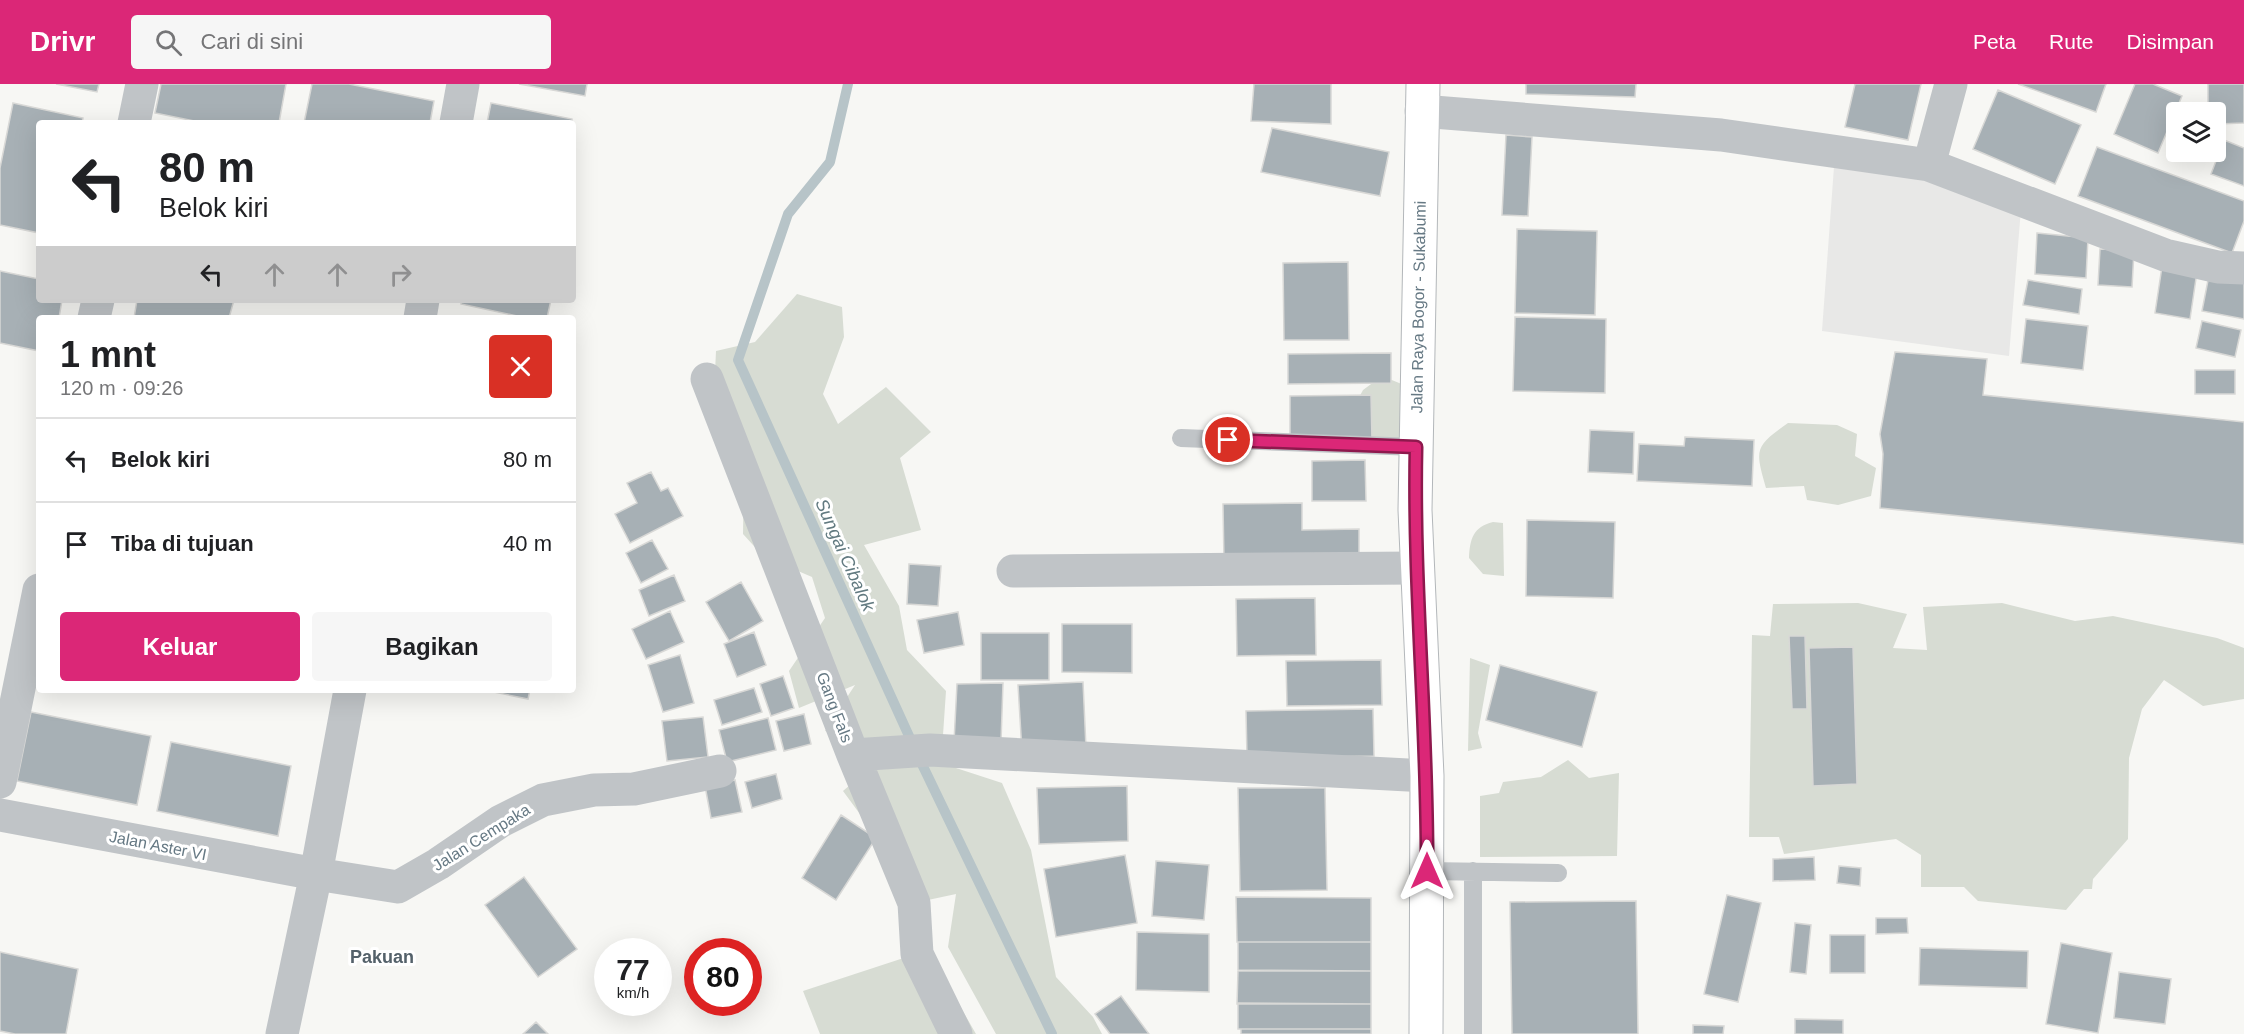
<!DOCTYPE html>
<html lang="id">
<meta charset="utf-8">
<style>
body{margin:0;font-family:Helvetica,sans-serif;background:#f6f6f6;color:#202124;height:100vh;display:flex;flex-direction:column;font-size:22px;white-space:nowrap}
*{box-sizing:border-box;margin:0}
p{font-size:20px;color:#757577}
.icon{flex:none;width:33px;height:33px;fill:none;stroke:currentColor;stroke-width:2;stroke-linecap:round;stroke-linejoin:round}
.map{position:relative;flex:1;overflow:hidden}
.panel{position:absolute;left:36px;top:231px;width:540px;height:378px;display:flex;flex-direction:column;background:#fff;border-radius:6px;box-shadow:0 6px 24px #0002}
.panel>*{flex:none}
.guide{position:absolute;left:36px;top:36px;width:540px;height:183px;border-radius:6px;box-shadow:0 6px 24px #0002;background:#fff;color:#202124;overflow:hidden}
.tools{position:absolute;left:2166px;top:18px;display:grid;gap:12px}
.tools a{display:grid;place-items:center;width:60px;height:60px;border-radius:6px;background:#fff;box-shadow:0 6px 24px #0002;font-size:30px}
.speed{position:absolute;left:594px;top:854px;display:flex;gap:12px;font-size:30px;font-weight:700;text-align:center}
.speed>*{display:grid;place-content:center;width:78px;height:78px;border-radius:50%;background:#fff;box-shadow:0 6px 24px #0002;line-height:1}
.speed small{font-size:15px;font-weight:400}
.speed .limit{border:9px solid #d22;background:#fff;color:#111}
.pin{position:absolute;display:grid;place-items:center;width:51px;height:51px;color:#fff;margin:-26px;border:3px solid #fff;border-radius:50%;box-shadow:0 2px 6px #0007}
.me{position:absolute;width:66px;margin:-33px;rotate:0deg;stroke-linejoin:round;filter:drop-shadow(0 0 4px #0008)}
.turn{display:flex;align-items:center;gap:21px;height:126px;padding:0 24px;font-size:27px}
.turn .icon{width:78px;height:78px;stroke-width:2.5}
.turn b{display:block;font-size:42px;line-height:51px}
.lanes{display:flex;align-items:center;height:57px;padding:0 24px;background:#0003;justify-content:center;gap:30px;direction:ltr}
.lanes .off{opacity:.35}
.round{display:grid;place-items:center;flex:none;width:63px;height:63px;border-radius:6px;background:#f6f6f6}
.summary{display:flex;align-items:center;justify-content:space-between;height:102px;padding:0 24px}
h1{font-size:36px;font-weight:700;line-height:45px}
.primary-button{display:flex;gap:12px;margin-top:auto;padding:12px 24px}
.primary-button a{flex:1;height:69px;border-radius:6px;background:#db2777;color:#fff;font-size:24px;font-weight:700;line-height:69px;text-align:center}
.primary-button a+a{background:#f6f6f6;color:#202124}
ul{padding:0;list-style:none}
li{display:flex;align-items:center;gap:18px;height:84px;padding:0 24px;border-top:2px solid #e0e0e0}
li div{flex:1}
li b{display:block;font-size:22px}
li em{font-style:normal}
header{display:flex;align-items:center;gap:36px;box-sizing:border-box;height:84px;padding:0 30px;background:#db2777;color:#fff}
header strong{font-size:28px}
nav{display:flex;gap:33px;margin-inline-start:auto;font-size:21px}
.search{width:420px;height:54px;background:#f6f6f6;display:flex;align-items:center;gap:15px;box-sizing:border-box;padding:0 21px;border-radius:6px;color:#757577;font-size:22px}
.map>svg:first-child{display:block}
.built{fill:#e8e8e7}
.green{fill:#d7dcd3}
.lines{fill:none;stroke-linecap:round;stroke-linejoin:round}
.stream{stroke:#b7c4c8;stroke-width:10}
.building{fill:#a7b0b5;stroke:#d8d8d6;stroke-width:1.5}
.highway-casing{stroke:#b3b7ba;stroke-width:35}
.lane{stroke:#c0c4c7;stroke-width:18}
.street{stroke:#c0c4c7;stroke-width:33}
.highway{stroke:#fff;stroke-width:33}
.route-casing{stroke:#8e194d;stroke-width:15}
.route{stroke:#db2777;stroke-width:10}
.labels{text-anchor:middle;stroke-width:6;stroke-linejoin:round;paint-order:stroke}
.street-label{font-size:16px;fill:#667984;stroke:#fff}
.water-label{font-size:18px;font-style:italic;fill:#627a80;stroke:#fff}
.neighbourhood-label{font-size:18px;font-weight:bold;fill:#54616a;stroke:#fff}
</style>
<header>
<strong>Drivr</strong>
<div class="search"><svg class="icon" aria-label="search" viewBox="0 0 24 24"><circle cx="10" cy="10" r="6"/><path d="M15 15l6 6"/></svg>Cari di sini</div>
<nav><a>Peta</a><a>Rute</a><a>Disimpan</a></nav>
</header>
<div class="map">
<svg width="2244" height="950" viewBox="0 0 2244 950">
<rect width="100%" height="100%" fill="#f7f7f4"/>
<!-- built -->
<path class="built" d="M1835 69 2021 125 2009 272 1822 247Z"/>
<!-- green -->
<path class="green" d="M797 210 842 223 844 253 823 310 838 340 886 303 931 348 900 374 921 446 864 461 899 522 907 566 946 607 943 651 956 684 1002 699 1031 766 1056 893 1093 933 1102 950H996L948 863 956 810 914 819 879 756 843 707 896 661 825 647 855 601 799 624 789 587 825 534 812 493 763 472 743 450 744 384 713 331 716 267 755 258Z
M1382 292 1404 301V364L1377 367 1354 323 1363 306Z
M1788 339 1837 341 1857 350 1855 372 1876 384 1871 412 1838 421 1807 416 1804 402 1766 404C1755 365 1754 363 1788 339Z
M1493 438 1503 439 1504 492 1483 490 1469 474C1470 455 1473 443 1493 438Z
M1858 519 1907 530 1893 564 1927 566 1923 523 2002 519 2075 537 2113 532 2217 554 2244 564V615L2203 622 2164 596 2142 625 2129 674 2128 755 2093 795 2092 805H2084L2066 826 1978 817 1964 803H1921V771L1896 755 1784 770 1779 753H1749L1752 551 1770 552 1773 520Z
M1470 574 1490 581 1478 649 1482 664 1468 667Z
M1568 676 1589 694 1619 689 1617 772 1480 773V712L1499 709 1503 698 1541 693Z
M928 866 976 950H820L803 907Z"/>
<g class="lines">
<!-- stream -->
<path class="stream" d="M848 0 830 78 788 130 738 276 919 674 1052 950"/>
</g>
<!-- building -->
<path class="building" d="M56 0H99L97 8Z
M161 0H286L279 39H204L155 29Z
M312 0H349L434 17 430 39H304Z
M519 0H587L585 12Z
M1254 0H1331V40L1251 37Z
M1526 0H1636L1635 13 1526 10Z
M1855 0H1921L1908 56 1845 43Z
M2018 0H2106L2096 28Z
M2135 0H2153L2182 12 2158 69 2114 50Z
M2208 0H2244V39L2216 40V28H2208Z
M1998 6 2081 41 2055 100 1973 65Z
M13 19 83 34 82 39H39V149L0 141V84Z
M491 19 572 35V39H487Z
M1272 44 1389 68 1380 112 1261 88Z
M1506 51 1532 53 1528 132 1502 131Z
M2224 56 2244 64V102L2211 90Z
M2097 63 2244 117V137L2232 169 2078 112Z
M1517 145 1597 147 1595 231 1515 229Z
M2037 149 2088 154 2086 194 2035 190Z
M2100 165 2134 167 2132 203 2098 201Z
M2163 176 2198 181 2190 235 2155 229Z
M1348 178 1349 256H1284L1283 179Z
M2210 186 2244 192V235L2202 227Z
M0 187 39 195V216H62L59 234H39V267L0 259Z
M2028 196 2082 205 2079 230 2023 221Z
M137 216H234L229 234H134Z
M462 216H551L547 234H526L461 220Z
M1515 233 1606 235 1605 309 1513 307Z
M2026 235 2088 242 2083 286 2021 279Z
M2202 237 2241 246 2235 273 2196 264Z
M1895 268 1987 275 1983 311 2244 338V460L1880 424 1883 370 1880 350Z
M1391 269V299L1288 300V270Z
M2195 286H2235V310H2195Z
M1371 311 1372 356 1290 357V312Z
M1590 346 1634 348 1633 390 1588 388Z
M1685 353 1754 356 1752 402 1637 397 1639 360 1684 362Z
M1365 376 1366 417H1312V377Z
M651 388 661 407 668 404 683 432 630 459 615 430 637 419 627 399Z
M1302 419V446L1359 445V478L1224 479 1223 420Z
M1527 436 1615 438 1613 514 1526 512Z
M652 456 668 485 641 499 626 469Z
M909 480 941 482 938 522 907 520Z
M674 491 685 517 649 532 639 506Z
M741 498 763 537 729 557 706 518Z
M1315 514 1316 571 1237 572 1236 515Z
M670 527 684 558 646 575 632 545Z
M958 528 964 561 924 569 917 536Z
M1062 540H1132V589L1062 588Z
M754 548 766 581 737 593 724 560Z
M981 549H1049V596H981Z
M1789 552H1805L1807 625H1792Z
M1853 563 1857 700 1813 702 1809 564Z
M680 571 694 619 663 628 648 581Z
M1381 576 1382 621 1287 622 1286 577Z
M1500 581 1597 608 1582 663 1486 636Z
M783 592 794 624 771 632 760 600Z
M1083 598 1086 664 1022 668 1018 601Z
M1003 599 1001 658H954L957 600Z
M754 604 762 628 722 641 714 616Z
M484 606H530L528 615Z
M1373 625 1374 672 1247 674 1246 627Z
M31 628 151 652 137 721 17 697Z
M804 630 811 660 784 667 776 637Z
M703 633 708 673 667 677 662 637Z
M768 634 776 666 727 678 719 646Z
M171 658 291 682 278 752 157 727Z
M776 690 782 715 752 724 745 698Z
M735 696 742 728 711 734 705 702Z
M1127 702 1128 757 1039 760 1037 704Z
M1238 704H1325L1327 806 1240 807Z
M841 731 876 754 836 816 802 794Z
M1125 771 1137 839 1056 853 1044 785Z
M1814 773 1815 796 1773 797V775Z
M1156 777 1209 781 1204 836 1152 832Z
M1839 782 1861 784 1860 802 1837 799Z
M524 793 577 865 538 893 485 821Z
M1727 811 1761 819 1738 918 1704 910Z
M1236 813 1371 814V858H1237Z
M1636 817 1638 950H1512L1510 818Z
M1876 834H1907L1908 849 1876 850Z
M1795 839 1811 841 1806 890 1790 888Z
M1137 848 1209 850V908L1136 906Z
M1830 851H1865V889H1830Z
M1238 858H1371V887L1238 886Z
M2061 859 2112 869 2098 949 2046 940Z
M1920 864 2028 867 2027 904 1919 901Z
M0 868 78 885 66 950H15L0 947Z
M1238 887H1371V920H1237Z
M2119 888 2171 895 2165 940 2114 934Z
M1121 912 1149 950H1110L1095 930Z
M1238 919 1371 920V945H1238Z
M1795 935 1843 936V950H1795Z
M536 938 548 950H523Z
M1693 941 1724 942 1723 950H1693Z
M1241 945H1371V950H1241Z"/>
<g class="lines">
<defs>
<path id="highway" d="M1423 0 1415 426 1427 692 1426 950"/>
</defs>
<!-- highway casing -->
<use href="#highway" class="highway-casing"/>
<!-- lane -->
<path class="lane" d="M1181 354 1416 363
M1427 787 1558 789
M1473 950V787"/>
<!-- street -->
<path class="street" d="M1421 27 1721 51 1929 81 2165 171 2218 183 2244 184
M134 39 142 0
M456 39 463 0
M1929 81 1951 0
M94 234 98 216
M420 234 423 216
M707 295 853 671 914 819 917 870 956 950
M1013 487 1417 484
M853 671 930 666 1427 692
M0 698 39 506
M0 731 316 790 398 803 438 780 501 737 543 716 594 706 634 705 720 687
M282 950 316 790 350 606"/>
<!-- highway -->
<use href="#highway" class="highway"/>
</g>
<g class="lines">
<defs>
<path id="route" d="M1228 356 1416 363C1413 504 1428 645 1427 787"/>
</defs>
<!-- route casing -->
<use href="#route" class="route-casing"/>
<!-- route -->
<use href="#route" class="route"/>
</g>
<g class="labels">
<!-- street labels -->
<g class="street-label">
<text transform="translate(1418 223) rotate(-89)" y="6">Jalan Raya Bogor - Sukabumi</text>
<text transform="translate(835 623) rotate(69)" y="6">Gang Fals</text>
<text transform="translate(481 753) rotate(-32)" y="6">Jalan Cempaka</text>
<text transform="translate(158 761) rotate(11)" y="6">Jalan Aster VI</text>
</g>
<!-- water labels -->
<g class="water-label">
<text transform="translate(845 471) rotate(66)" y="6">Sungai Cibalok</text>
</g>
<!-- neighbourhood labels -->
<g class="neighbourhood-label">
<text x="382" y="879">Pakuan</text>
</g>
</g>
</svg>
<div class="tools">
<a><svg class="icon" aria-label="layers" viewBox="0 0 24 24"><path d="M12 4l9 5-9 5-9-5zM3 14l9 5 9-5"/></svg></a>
</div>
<div class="speed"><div>77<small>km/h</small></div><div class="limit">80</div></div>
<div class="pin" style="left:1228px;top:356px;background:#d93025"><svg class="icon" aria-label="arrive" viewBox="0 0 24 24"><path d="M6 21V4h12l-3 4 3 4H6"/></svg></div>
<svg class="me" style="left:1427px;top:787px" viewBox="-20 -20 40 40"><path d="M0-17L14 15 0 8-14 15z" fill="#db2777" stroke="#fff" stroke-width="4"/></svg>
<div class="guide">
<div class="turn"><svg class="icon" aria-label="left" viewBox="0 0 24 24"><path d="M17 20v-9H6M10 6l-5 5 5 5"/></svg><div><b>80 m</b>Belok kiri</div></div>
<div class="lanes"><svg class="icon" aria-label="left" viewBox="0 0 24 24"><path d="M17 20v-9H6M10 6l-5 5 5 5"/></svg><svg class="icon off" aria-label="ahead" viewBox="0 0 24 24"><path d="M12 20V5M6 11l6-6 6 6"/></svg><svg class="icon off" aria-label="ahead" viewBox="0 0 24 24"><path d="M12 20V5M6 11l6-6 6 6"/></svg><svg class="icon off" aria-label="right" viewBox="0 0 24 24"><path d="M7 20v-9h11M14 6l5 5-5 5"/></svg></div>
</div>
<section class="panel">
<div class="summary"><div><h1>1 mnt</h1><p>120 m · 09:26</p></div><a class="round" style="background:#d93025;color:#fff"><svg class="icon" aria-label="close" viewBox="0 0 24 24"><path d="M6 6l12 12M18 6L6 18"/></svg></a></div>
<ul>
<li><svg class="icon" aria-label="left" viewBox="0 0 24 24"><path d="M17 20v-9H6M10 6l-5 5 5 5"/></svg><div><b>Belok kiri</b></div><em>80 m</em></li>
<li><svg class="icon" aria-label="arrive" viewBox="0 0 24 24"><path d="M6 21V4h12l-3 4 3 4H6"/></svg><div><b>Tiba di tujuan</b></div><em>40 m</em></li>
</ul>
<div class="primary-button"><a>Keluar</a><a>Bagikan</a></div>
</section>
</div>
